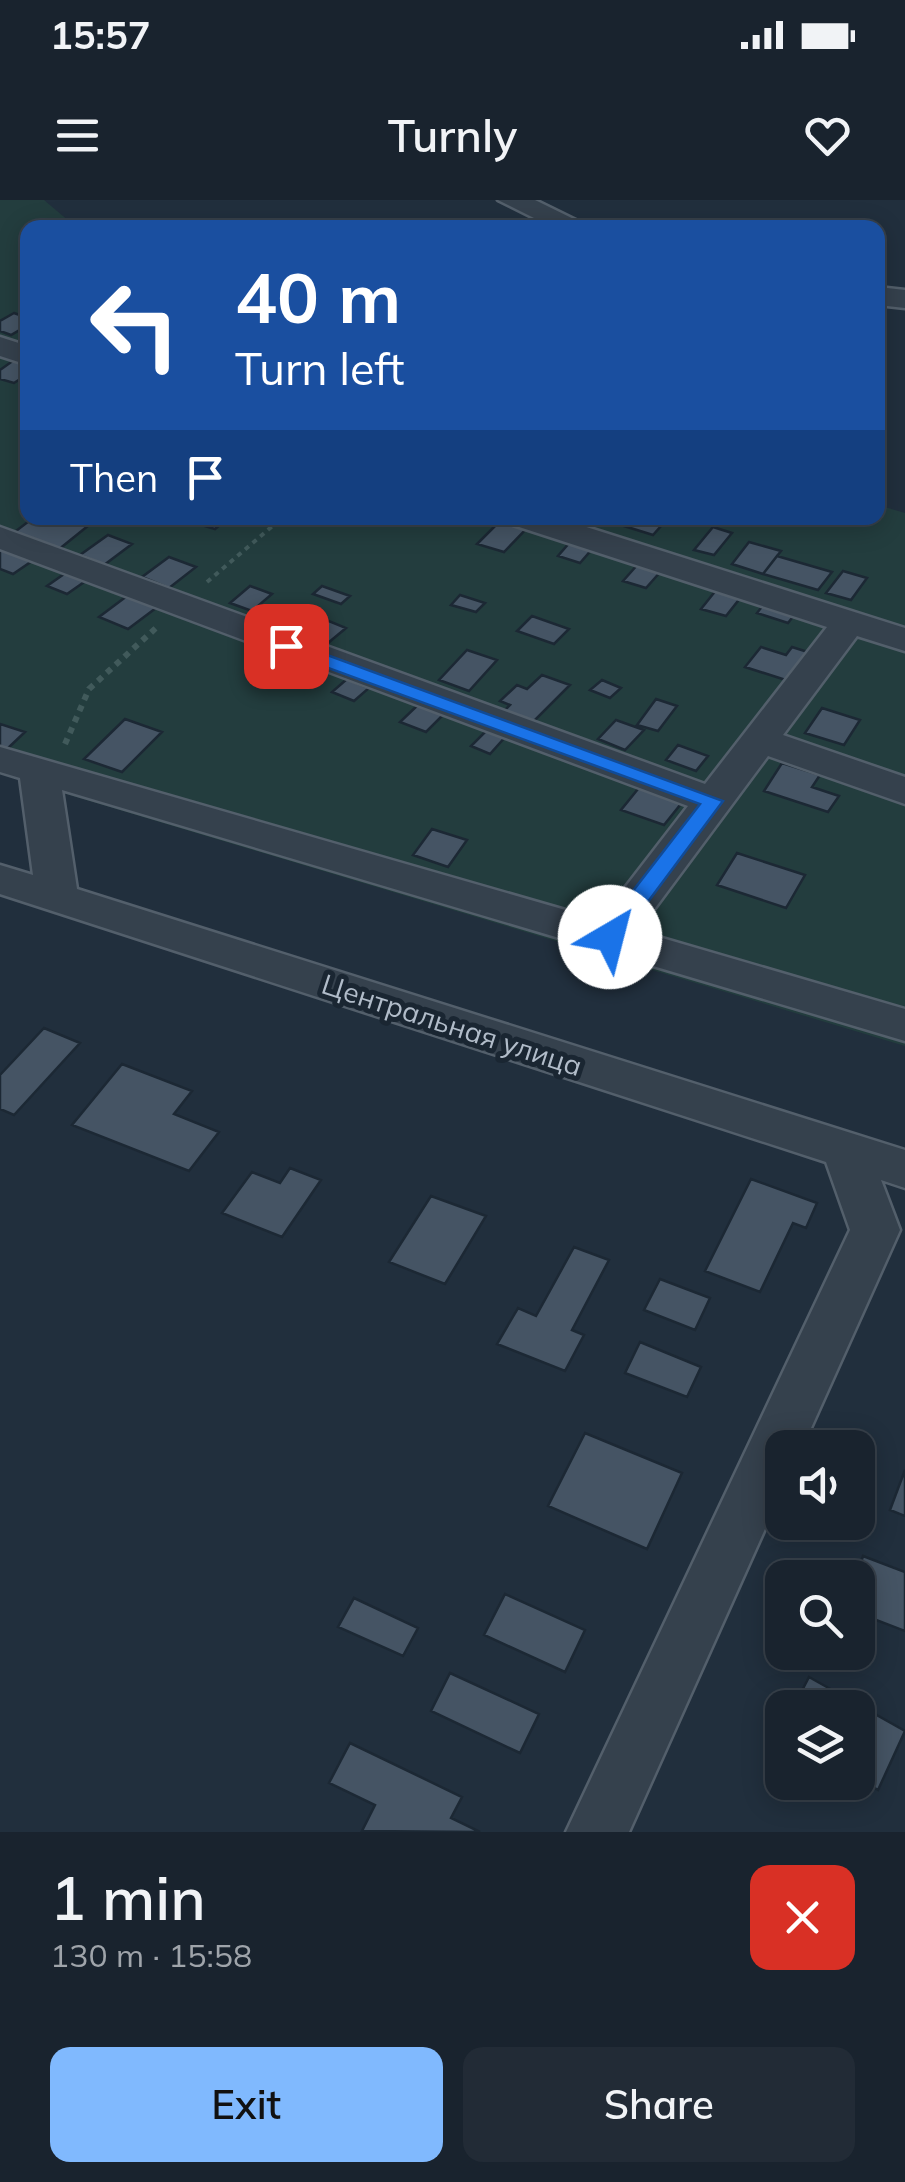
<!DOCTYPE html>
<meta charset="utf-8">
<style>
body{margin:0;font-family:Mulish,sans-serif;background:#222b36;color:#f1f3f6;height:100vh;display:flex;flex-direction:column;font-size:38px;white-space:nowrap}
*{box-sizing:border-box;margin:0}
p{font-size:32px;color:#9fa4aa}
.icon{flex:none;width:55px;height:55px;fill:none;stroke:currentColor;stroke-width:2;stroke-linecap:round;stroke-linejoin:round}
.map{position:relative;height:1632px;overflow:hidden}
.details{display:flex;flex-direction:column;background:#19232e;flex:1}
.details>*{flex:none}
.banner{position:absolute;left:20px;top:20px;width:865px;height:305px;border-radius:20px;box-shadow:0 5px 25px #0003,0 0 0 2px #37404a;background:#1a4fa0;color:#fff;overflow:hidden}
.buttons{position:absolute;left:765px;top:1230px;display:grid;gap:20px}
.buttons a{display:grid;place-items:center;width:110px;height:110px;border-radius:20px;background:#19232e;box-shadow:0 5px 25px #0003,0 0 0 2px #37404a;font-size:50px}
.pin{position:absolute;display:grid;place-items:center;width:85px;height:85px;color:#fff;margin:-42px;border-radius:20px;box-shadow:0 5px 15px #0006}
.me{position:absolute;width:110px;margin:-55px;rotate:37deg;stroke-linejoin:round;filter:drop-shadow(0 0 8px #0008)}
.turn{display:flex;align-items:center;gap:35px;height:210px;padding:0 50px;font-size:45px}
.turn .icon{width:130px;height:130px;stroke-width:2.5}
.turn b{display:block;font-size:70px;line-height:85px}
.then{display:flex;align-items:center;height:95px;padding:0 50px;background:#0003;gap:20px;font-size:38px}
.round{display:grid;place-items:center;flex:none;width:105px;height:105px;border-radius:20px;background:#222b36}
.headline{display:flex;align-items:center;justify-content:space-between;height:170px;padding:0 50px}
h1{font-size:60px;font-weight:600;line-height:75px}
.action{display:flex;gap:20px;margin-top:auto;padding:20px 50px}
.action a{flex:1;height:115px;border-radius:20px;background:#80b9fe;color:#111;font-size:40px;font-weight:600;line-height:115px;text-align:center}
.action a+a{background:#222b36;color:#f1f3f6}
.status{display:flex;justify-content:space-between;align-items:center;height:70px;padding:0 50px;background:#19232e;direction:ltr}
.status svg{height:28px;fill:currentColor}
header{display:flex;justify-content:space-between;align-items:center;height:130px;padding:0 50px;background:#19232e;font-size:45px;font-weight:600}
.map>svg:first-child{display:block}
.green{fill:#233d3e}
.building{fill:#455464;stroke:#1c2834;stroke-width:2.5}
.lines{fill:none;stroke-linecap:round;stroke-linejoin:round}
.minor-casing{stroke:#535f6b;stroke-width:5}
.path-far1{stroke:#415a5b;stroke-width:4;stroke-dasharray:5 5;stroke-linecap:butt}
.path{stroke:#415a5b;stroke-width:6;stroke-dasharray:6 6;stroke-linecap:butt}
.minor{fill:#35414d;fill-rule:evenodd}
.route{fill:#1a73e8;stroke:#114b97;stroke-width:2.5}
.labels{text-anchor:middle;stroke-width:10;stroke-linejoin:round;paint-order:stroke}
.street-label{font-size:28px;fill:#b1bcc9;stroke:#1a2632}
</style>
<div class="status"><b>15:57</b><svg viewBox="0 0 49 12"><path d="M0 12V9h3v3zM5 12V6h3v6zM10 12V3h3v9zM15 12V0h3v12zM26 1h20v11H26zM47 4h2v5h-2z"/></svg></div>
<header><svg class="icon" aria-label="menu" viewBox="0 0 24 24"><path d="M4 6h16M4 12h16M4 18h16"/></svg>Turnly<svg class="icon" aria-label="heart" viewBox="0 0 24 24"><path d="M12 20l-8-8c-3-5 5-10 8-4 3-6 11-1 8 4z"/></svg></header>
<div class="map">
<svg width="905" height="1632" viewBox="0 0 905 1632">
<rect width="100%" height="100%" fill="#212f3d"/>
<!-- green -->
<path class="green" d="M0 0H44L76 27 28 28V318H878V305L905 313V846L0 574Z"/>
<!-- building -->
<path class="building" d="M14 113 28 118V125L11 135 0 131V121Z
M14 160 28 164V174L14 183 0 179V170Z
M33 318H83L94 321 58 350 12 334Z
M202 318H228L215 329 195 323Z
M627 318H668L653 335 621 325Z
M501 320 527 328 504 352 477 344Z
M713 327 732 333 714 355 694 350Z
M108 335 132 344 104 365 80 355Z
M571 341 593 348 580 363 558 356Z
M749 342 781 351 763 374 732 364Z
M0 345 35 359 13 374 0 369Z
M777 356 832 372 818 390 763 374Z
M169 357 196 367 169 388 142 377Z
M639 363 662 370 646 388 623 381Z
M843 371 867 378 851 400 826 393Z
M67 372 87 380 67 394 47 386Z
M250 386 272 394 252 411 230 403Z
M322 386 350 396 341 404 313 394Z
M717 389 741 397 726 416 701 409Z
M460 395 485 403 476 412 451 405Z
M127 396 156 408 128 429 99 417Z
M768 399 799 409 788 423 757 413Z
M532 416 569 429 554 444 517 431Z
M319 417 346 428 322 448 295 437Z
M761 447 786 455 792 447 814 454 792 482 745 467Z
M467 450 497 460 469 491 439 480Z
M285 453 306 462 284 480 263 471Z
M542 475 570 485 532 523 504 511 510 505 500 501 517 485 527 489Z
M347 479 369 488 354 501 332 492Z
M602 480 621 488 610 498 590 490Z
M656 499 677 506 658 531 637 525Z
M420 503 446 512 426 532 400 522Z
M822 508 860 520 844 545 805 533Z
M125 519 162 532 122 572 84 559Z
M616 520 644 530 625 550 598 539Z
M0 524 25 532 6 550 0 548Z
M489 528 507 535 490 554 471 546Z
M678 545 708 556 696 571 666 560Z
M782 563 820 575 812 587 839 596 828 612 764 591Z
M642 584 684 600 664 625 621 610Z
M432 629 467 640 448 667 413 655Z
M737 653 805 675 786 708 717 685Z
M44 828 80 843 14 915 0 909V875Z
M122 864 192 891 174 914 219 932 189 971 72 925Z
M290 968 321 980 282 1037 222 1013 252 972 280 983Z
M751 979 817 1003 806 1028 793 1023 760 1092 705 1071Z
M431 996 486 1016 445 1084 389 1062Z
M574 1047 609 1060 572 1130 584 1135 565 1171 497 1144 518 1108 536 1116Z
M660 1079 710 1098 695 1130 644 1110Z
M640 1142 701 1167 687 1197 625 1173Z
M585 1233 682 1273 647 1349 548 1306Z
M905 1270V1316L890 1310Z
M863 1356 905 1372V1431L858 1413 856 1378Z
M505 1394 585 1430 565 1472 484 1435Z
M354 1398 418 1428 403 1456 338 1427Z
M450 1473 539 1514 520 1553 431 1511Z
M809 1477 905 1531 878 1590 858 1578V1508H793Z
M350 1543 462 1597 451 1618 480 1632 362 1631 375 1605 329 1583Z"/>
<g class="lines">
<defs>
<path id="minor" d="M498 0H535L592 28H554Z
M878 87 905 90V108L878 105Z
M0 137 28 146V165L0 156Z
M508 318H558L905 428V451L857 436 783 535 905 577V604L768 556 638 731 905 809V841L62 590 77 689 905 950V988L881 980 900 1030 802 1248H782V1291L629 1632H566L850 1030 826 962 0 694V665L33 675 20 578 0 572V547L600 720 688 606 0 349V327L705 584 827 427 513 325Z"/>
</defs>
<!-- minor casing -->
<use href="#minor" class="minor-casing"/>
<!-- path-far1 -->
<path class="path-far1" d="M207 382 282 318"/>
<!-- path -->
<path class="path" d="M65 544 89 489 157 427"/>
<!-- minor -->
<use href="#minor" class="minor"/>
</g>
<!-- route -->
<path class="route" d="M279 442H292L723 601 618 742H602V731L700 604 279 450Z"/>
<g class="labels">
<!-- street labels -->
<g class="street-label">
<text transform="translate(452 825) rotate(18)" y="10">Центральная улица</text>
</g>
</g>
</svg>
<div class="buttons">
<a><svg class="icon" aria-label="sound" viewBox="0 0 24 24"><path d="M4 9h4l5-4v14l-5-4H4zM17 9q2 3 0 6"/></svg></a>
<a><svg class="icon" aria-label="search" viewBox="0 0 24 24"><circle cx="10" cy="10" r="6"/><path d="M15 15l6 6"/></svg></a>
<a><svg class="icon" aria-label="layers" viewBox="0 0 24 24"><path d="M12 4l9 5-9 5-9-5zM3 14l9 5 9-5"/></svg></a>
</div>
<div class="pin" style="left:286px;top:446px;background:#d93025"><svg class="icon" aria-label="arrive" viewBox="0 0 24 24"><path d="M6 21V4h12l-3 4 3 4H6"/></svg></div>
<svg class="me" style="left:610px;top:737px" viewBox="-20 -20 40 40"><circle r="19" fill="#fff"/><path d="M0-13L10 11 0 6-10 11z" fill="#1a73e8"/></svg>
<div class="banner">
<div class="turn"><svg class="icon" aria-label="left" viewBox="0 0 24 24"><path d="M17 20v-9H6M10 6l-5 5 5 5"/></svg><div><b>40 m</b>Turn left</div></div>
<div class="then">Then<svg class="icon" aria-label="arrive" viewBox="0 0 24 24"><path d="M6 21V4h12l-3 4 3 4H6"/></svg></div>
</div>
</div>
<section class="details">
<div class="headline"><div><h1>1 min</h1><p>130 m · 15:58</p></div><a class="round" style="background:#d93025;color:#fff"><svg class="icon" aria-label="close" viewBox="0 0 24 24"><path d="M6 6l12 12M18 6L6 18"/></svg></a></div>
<div class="action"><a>Exit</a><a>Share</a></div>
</section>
